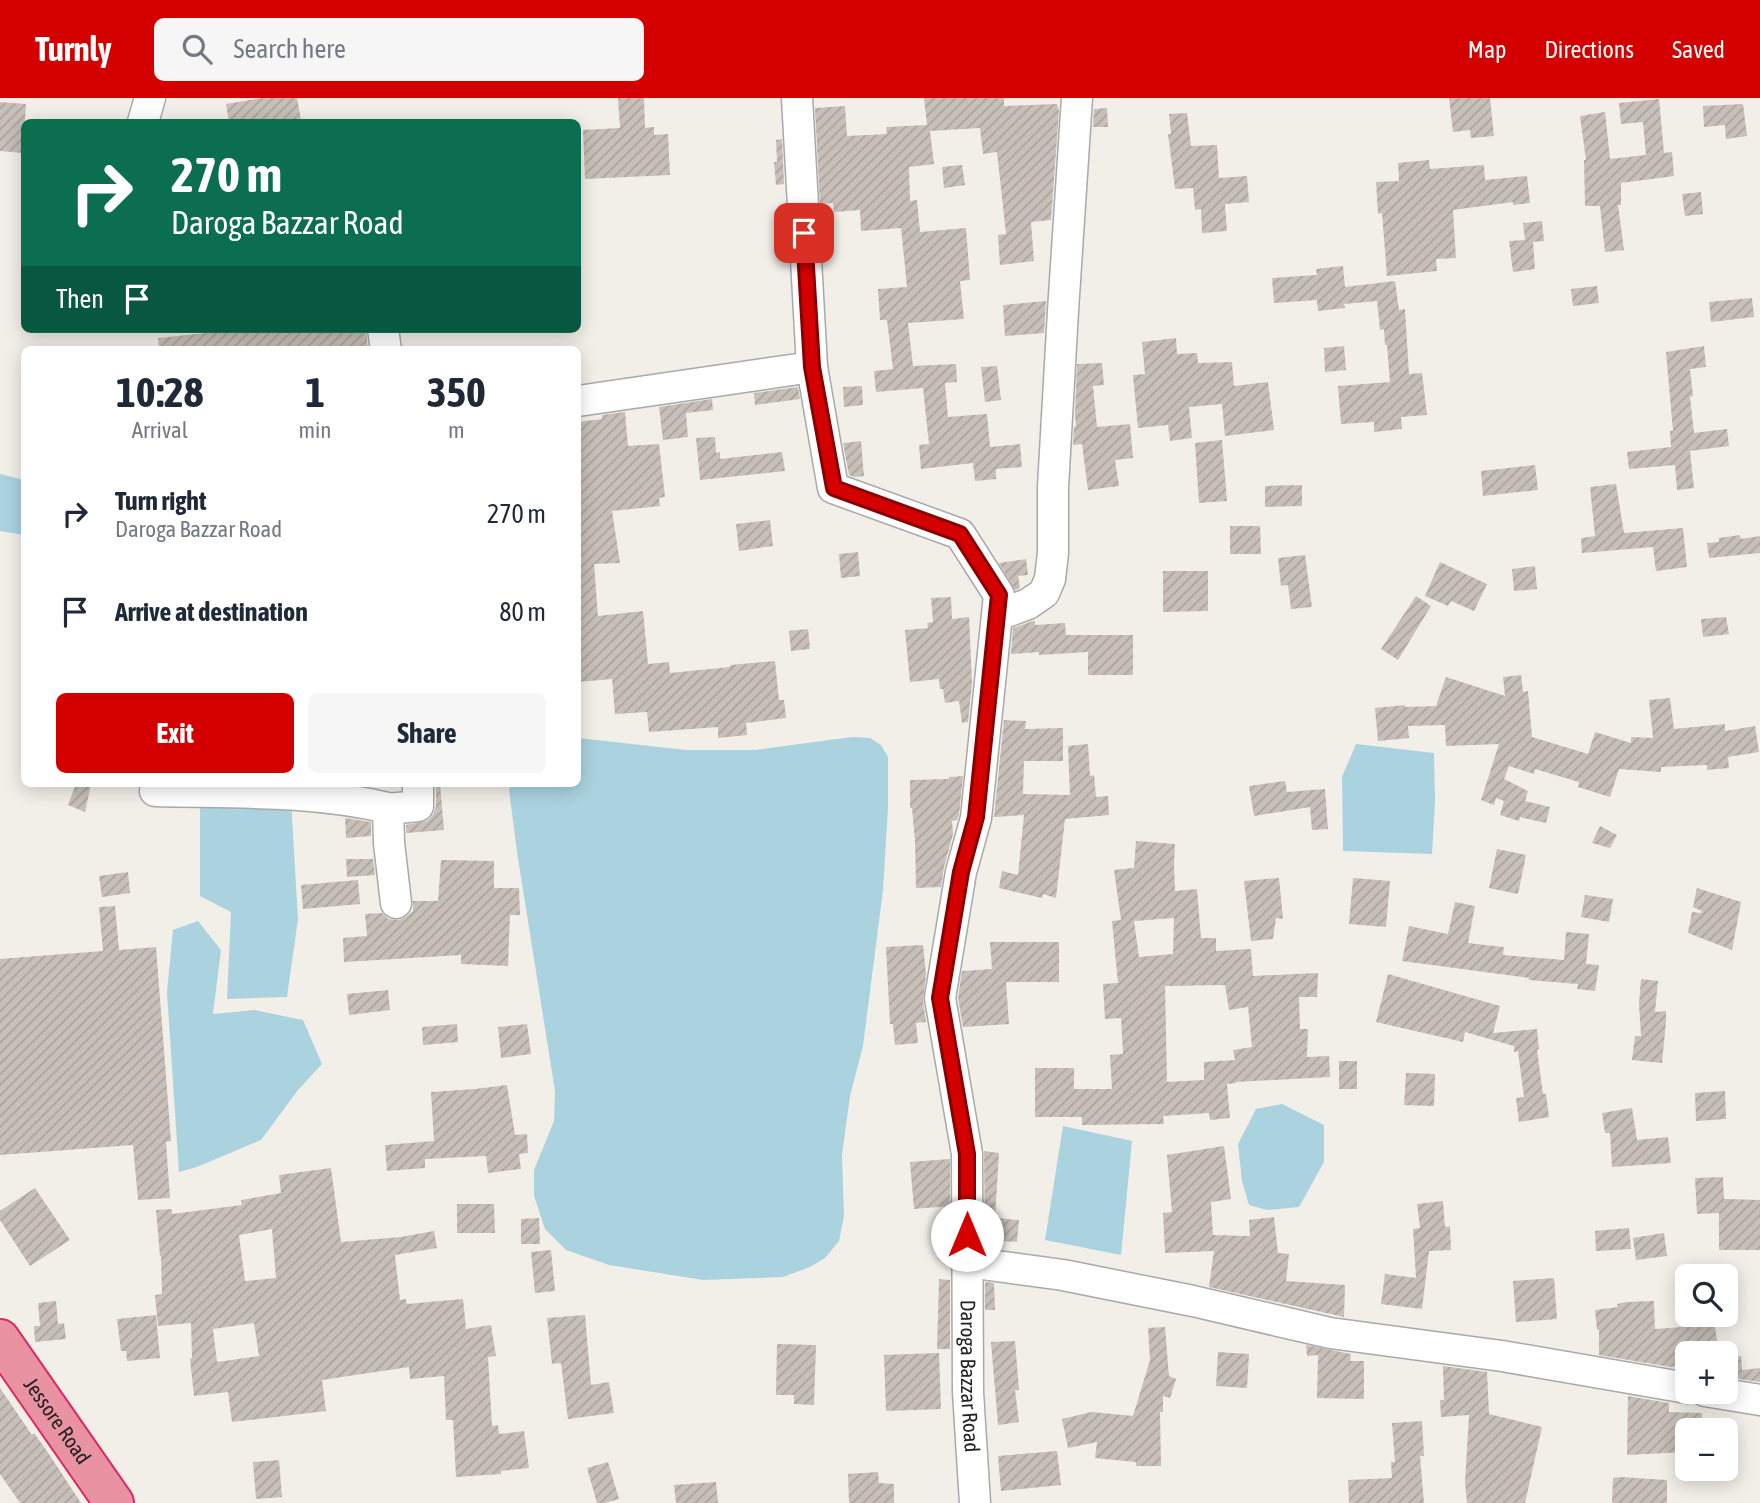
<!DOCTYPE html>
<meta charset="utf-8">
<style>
body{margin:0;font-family:"Asap Condensed",sans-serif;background:#f6f6f7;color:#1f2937;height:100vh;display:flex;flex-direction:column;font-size:26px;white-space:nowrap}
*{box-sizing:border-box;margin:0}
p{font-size:23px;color:#747a83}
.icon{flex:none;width:38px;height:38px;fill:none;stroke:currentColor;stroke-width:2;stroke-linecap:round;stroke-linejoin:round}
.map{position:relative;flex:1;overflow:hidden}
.panel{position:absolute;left:21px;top:248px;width:560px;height:441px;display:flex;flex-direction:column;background:#fff;border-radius:10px;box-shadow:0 4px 18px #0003}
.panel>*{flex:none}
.hud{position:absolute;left:21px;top:21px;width:560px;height:214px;border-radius:10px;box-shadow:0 4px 18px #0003;background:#0b6e4f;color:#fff;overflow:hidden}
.buttons{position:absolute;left:1675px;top:1166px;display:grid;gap:14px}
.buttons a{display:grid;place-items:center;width:63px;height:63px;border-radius:10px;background:#fff;box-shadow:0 4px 18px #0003;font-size:35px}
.pin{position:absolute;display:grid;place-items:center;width:60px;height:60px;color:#fff;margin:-30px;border-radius:14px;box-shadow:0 4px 10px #0006}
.me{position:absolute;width:77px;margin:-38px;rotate:0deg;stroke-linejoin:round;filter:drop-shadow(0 0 5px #0008)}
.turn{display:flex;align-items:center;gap:24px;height:147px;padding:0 35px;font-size:32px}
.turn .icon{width:91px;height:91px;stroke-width:2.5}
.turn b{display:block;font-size:49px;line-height:60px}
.then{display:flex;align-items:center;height:66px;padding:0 35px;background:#0003;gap:14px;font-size:26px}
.eta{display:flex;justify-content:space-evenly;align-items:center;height:119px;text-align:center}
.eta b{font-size:42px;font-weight:700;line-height:49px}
.primary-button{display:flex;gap:14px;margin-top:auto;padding:14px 35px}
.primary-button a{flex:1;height:80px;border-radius:10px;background:#d40000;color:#fff;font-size:28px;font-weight:700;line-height:80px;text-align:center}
.primary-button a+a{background:#f6f6f7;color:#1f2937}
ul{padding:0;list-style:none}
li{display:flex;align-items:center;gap:21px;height:98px;padding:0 35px}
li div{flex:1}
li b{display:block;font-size:26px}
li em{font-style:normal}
header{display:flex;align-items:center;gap:42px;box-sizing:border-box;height:98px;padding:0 35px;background:#d40000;color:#fff}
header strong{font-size:33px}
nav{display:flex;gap:38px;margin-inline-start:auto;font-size:24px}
.search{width:490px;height:63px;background:#f6f6f7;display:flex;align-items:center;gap:18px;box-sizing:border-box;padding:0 24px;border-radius:10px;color:#747a83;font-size:26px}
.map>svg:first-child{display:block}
.water{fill:#aad3df}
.building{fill:url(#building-hatch);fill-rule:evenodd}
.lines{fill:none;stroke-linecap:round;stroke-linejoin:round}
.minor-casing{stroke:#a9a9a9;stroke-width:33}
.highway-casing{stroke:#dc2a67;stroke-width:42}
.minor{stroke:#fff;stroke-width:30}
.highway{stroke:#e892a2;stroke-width:38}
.route-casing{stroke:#8a0000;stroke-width:18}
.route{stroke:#d40000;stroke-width:12}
.labels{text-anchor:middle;stroke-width:6;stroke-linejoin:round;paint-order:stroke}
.street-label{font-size:21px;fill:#222;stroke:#fff}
</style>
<header>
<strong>Turnly</strong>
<div class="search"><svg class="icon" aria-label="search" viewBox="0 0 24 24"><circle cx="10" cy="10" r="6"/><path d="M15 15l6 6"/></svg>Search here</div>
<nav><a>Map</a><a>Directions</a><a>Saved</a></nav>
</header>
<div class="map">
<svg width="1760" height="1405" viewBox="0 0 1760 1405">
<defs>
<pattern id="building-hatch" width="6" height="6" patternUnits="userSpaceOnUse" patternTransform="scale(1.75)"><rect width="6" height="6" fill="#c7bfb8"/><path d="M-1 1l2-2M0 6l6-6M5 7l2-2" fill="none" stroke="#aba49e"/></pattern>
</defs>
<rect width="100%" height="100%" fill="#f2efe9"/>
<!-- water -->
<path class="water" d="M0 376 24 382V437L0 433Z
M852 639 870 640 881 647 888 659V710L883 792 863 948 850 998 842 1057 844 1118 839 1143 825 1160 810 1169 783 1179 703 1182 609 1167 566 1152 545 1131 534 1098V1072L554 1023 555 993 517 754 509 692 511 686H578V640L686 652H755Z
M1356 646 1434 655 1435 703 1432 756 1343 753 1342 679Z
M200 701 291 702 298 821 287 899 227 901 231 814 200 798Z
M198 823 221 852 213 916 254 912 303 922 322 966 298 992 261 1042 197 1069 179 1074 167 894 173 832Z
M1282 1006 1324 1027V1064L1299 1109 1267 1112 1249 1107 1242 1083 1238 1046 1256 1011Z
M1063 1028 1132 1043 1121 1157 1045 1142Z"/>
<!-- building -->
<path class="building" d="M262 0H297L301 22 285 24H229L226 6Z
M618 0H644L645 30 654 29V37L668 36 670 77 585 81 583 32 620 30Z
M924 0H1004V8L1057 6 1059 13 1051 122 1031 124 1034 163 1000 167 998 137 1006 136 997 54 983 56 980 30 930 33 934 66 909 69 910 103 917 102 920 134 966 130 970 182 960 183 964 221 908 225 913 268 956 266 957 284 945 285 948 319 987 316 990 349 1020 346 1022 369 996 371V381L975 383 973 365 921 371 919 347 929 346 923 290 876 294 874 273 893 271 887 222H880L878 191 907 189 901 130 861 133 860 112 834 114 833 105 820 106 815 10 845 8 847 38 887 36 886 29 927 27Z
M1449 0H1490L1494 38 1471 40 1470 32 1453 34Z
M1659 1 1664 55 1672 54 1674 78 1621 85V107H1618L1624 152 1605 154 1600 108H1585L1584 62H1586L1580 18 1605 14 1610 61 1646 57 1643 24 1621 26 1619 5Z
M0 4 26 6 23 55 0 53Z
M1743 6 1747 38 1726 41 1725 27 1704 29 1703 8Z
M1107 10 1108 29H1093L1094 11Z
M1187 15 1191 48 1217 47 1219 80 1247 78 1249 104 1225 106 1227 133 1202 135 1201 111 1195 112 1193 90 1175 91 1168 36H1171L1169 16Z
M782 41 784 86 776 87 774 64H777L776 42Z
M1429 62 1430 71 1484 67 1485 82 1527 78 1530 105 1513 107V104L1453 112 1456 160 1436 161 1437 173 1387 178 1382 115 1378 116 1376 84 1399 83 1398 65Z
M962 67 965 87 944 90 942 69Z
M1701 94 1703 116 1685 118 1682 96Z
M1542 123 1544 143 1533 144 1535 171 1513 174 1509 143 1525 142 1523 125Z
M1343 168 1345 189 1395 183 1399 212 1405 211 1409 276 1422 275 1427 317 1401 319 1402 331 1374 334V324L1341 326 1338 288 1390 284 1387 247H1385L1384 231 1380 232 1377 203 1344 206 1345 210 1318 213 1317 202 1274 205 1272 180 1317 177 1316 171Z
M1597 188 1599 205 1573 208 1571 191Z
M1752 200 1754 219 1711 224 1709 204Z
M1046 203 1044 235 1005 238 1003 207Z
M206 231H366L368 252H256V249L236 252H159L158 240 206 235Z
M1176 240 1177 256 1197 255 1198 265 1232 264 1234 288 1268 284 1274 332 1225 338 1222 306 1189 309 1192 340 1170 343 1168 327 1138 330 1133 277 1145 276 1142 244Z
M1344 248 1346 272 1325 274 1324 250Z
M1704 248 1706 269 1690 271 1693 298 1690 299 1694 335 1727 331 1729 348 1690 353 1694 390 1677 392 1675 367 1629 371 1627 354 1671 349 1670 333H1673L1666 254Z
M1102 265 1104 287 1093 288 1097 329 1130 326 1133 360 1115 362 1119 388 1088 392 1082 346 1073 347 1074 329 1076 328 1075 316 1077 266Z
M997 268 1001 302 985 304 981 269Z
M862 288 863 307 844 309 843 289Z
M798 289 800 301 755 307 754 295Z
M712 301 713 312 686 315 688 339 663 342 659 309Z
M625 314 628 348 659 346 665 399 659 400 660 408 612 413 620 465 594 466 598 518 643 513 648 566 669 564 670 575 730 569V567L775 563 779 602H784L786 620 746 625 747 637 718 640V629L649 634 647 614 615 616 612 581 578 584V324L602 321V317Z
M715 339 716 355 720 354V361L782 354 785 373 700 382 696 340Z
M1222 342 1227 403 1199 405 1195 345Z
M861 343 864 378 854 379 849 377 843 345Z
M1535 367 1538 392 1483 398 1481 373Z
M1616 386 1624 435 1683 430 1687 469 1656 473 1653 449 1582 455 1581 440 1595 438 1590 389Z
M1302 387V408L1265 409V388Z
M770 422 773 448 739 453 736 426Z
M1230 428H1260L1261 456H1230Z
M1740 437 1741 441 1760 438V455L1709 460 1707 445 1719 444V440Z
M858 454 860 478 841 480 839 456Z
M1305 457 1312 509 1291 511 1288 487 1281 488 1278 460Z
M1026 461 1028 477 1018 478 1020 490 1015 492 999 465Z
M1440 464 1487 486 1474 513 1451 503 1448 508 1425 498Z
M1535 468 1537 491 1514 493 1512 471Z
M1163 473H1208V513L1163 514Z
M1416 498 1431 508 1398 562 1381 551Z
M951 499 952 521 969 519 972 585 968 624 962 625 959 603 945 605 943 591H940L939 581 910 584 905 532 928 530 927 525 933 524 931 500Z
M1726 519 1729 536 1703 539 1701 521Z
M1033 523H1035V527L1065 525 1066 537H1133V577H1088V554L1039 557V554L1011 556 1013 530Z
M808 531 810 551 791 553 789 533Z
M1521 577 1523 594 1528 593 1532 639 1588 656 1595 634 1631 645V639L1653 640 1649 602 1670 600 1674 631 1725 626V633L1755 628 1759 654 1728 659 1729 670 1707 672V667L1661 669V674L1619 671 1610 699 1578 689 1579 684 1535 671 1534 676 1509 668 1504 681 1528 693 1525 703 1550 709 1546 725 1520 719 1519 723 1500 717 1504 703 1496 700 1494 707 1481 702 1499 646 1446 648 1445 627 1408 628 1409 640 1378 643 1375 610 1405 607V609L1436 608 1446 579 1505 598 1503 579Z
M1004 622 1026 623 1025 631 1063 630V663H1024L1023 696 1070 697 1068 648 1088 646 1090 678 1094 677 1096 699 1108 698 1109 717 1065 721 1056 800 1043 796 1042 800 999 790 1002 773 1018 777 1024 717 994 719Z
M963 678 959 717 957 722 952 723 953 736 944 769 941 789 916 790 915 743 912 710H910V682L949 681V679Z
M1285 683 1287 694 1325 691 1328 731 1312 732 1310 709 1254 718 1249 688Z
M76 686H91L85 714 68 707Z
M436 686H440L444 732 406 735V727L427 723 433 717 436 708Z
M345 720 371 724V738L346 740Z
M1600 728 1617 737 1610 750 1592 745Z
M1136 743 1175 746 1174 766 1175 793 1197 791 1201 840H1216V853L1251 851 1253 878 1318 875 1317 899H1299L1300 931H1308L1307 959 1329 958 1330 979 1236 984V985L1227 986 1230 1020 1210 1022 1209 1015 1163 1018 1164 1026 1082 1027V1019H1035V970H1074V991H1112L1110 957 1123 956 1121 920 1105 921 1103 886 1118 885 1112 823 1121 822 1114 772 1134 770ZM1174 820 1173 856 1139 859 1134 823ZM1225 887 1229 912 1248 909 1252 949 1233 952 1235 962 1204 964V982L1167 984 1165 888Z
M1497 751 1526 757 1518 796 1489 790Z
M346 761H373L375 777 347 779Z
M441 762 494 763V790H519L520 817H510L508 868 461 866V857L344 864 343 840 367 838 365 816 382 815 388 821 399 822 406 819 413 813V803H438Z
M128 774 130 795 102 799 99 778Z
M1279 780 1283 821 1276 820 1273 841 1251 843 1244 783Z
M1353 780 1390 783 1386 829 1349 826Z
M358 782 360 806 303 811 301 787Z
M1697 790 1741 804 1732 852 1688 835 1692 814 1701 815 1702 813 1693 809Z
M1585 797 1613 801 1609 824 1581 819Z
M1455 804 1475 808 1468 845 1504 849 1503 857 1564 862 1566 834 1589 836 1586 866 1599 867 1595 893 1577 891 1578 886 1529 882V880L1402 863 1409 828 1448 836Z
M115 808 119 852 156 849 171 1043 166 1044 170 1100 138 1102 133 1047 0 1057V861L103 853 99 809Z
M990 844H1059V884H1006L1009 926 963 929 958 900 962 873 992 871Z
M923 847 926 876 923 903 926 924 916 925 918 945 895 947 893 926H890L886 849Z
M1388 876 1500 908 1493 935 1537 931 1539 951 1537 952 1543 996H1546L1549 1019 1519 1024 1516 1000 1524 999 1518 953 1514 954V948L1465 934 1463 944 1376 924Z
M1641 881 1658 883 1655 914 1666 913V924L1662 965 1632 962 1635 938H1641L1639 906Z
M388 892 390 912 349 917 347 896Z
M457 926 458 944 423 947 422 929Z
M527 926 531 956 501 960 498 929Z
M1339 963H1357V991H1339Z
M1406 975 1435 976 1434 1008 1404 1007Z
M507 987 515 1037 527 1036 528 1055 519 1056 521 1071 488 1075 486 1058 425 1061V1070L387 1073 385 1047 434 1043 431 994 475 991Z
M1725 993 1726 1021 1696 1023 1695 995Z
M1632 1010 1637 1042 1668 1039 1671 1065 1612 1069 1610 1035H1605L1602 1015Z
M1224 1048 1231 1101 1211 1104 1213 1137 1250 1138 1249 1122 1274 1119 1278 1155 1289 1156 1286 1183 1345 1187 1344 1219 1209 1189 1214 1153 1165 1155 1163 1115 1172 1114 1167 1057Z
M984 1053 999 1055 995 1120 1019 1122 1017 1144 985 1142Z
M950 1061V1108L914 1111 910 1064Z
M331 1070 341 1144 401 1139 434 1133 437 1150 395 1157 400 1202 406 1201 407 1206 463 1201 466 1231 491 1227 496 1258 488 1259 492 1328 498 1327 499 1336 524 1333 529 1370 501 1373V1376L456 1379 453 1322H446L444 1278 410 1281 409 1269 322 1282 326 1313 232 1324 228 1294 194 1298 190 1261 192 1260 191 1225 158 1228 155 1197 162 1196 161 1158H160L156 1112 172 1111V1116L242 1107 241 1102 281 1095 279 1077ZM272 1131 276 1180 245 1183 239 1137ZM254 1225 259 1258 217 1264 213 1231Z
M1723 1079 1724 1101 1760 1102V1152H1719V1115L1697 1116 1695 1080Z
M35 1090 70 1142 30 1168 0 1122V1113Z
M1443 1103 1445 1129 1450 1128 1451 1152 1429 1153 1422 1211 1381 1206 1385 1176 1416 1180 1413 1131 1420 1130 1417 1106Z
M457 1106H494L495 1135H457Z
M539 1120 540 1146H521V1121Z
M1629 1130 1631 1151 1596 1153 1595 1133Z
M1664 1135 1667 1158 1636 1162 1633 1140Z
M551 1152 555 1193 535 1195 531 1154Z
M1554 1180 1557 1221 1516 1224 1513 1183Z
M939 1181 950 1182V1251H937Z
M985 1184 994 1185 995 1212H985Z
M56 1203 58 1226 64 1225 66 1241 35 1244 34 1228H40L38 1205Z
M1654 1203 1655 1231 1696 1228 1694 1216H1713L1719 1255H1687V1267L1670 1269 1599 1257V1232H1597L1595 1212 1618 1209 1617 1206 1627 1204Z
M156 1217 160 1260 127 1263 126 1253H121L117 1221Z
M585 1217 591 1287 609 1284 614 1315 568 1321 561 1265 552 1266 547 1220Z
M1165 1229 1169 1278 1176 1281 1170 1300 1163 1298V1314H1160L1161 1368H1136V1364L1095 1360 1097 1344 1068 1350 1062 1321 1092 1314 1133 1318 1150 1262 1148 1230Z
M1015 1243 1019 1292H1015L1019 1324 998 1327 991 1244Z
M777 1246 816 1247 814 1307 794 1306V1297H776Z
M1306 1247 1351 1256 1350 1263H1364V1301L1317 1300 1318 1257 1307 1258Z
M1218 1254 1249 1256 1247 1290 1216 1288Z
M939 1255 941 1311 886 1313 884 1257Z
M1741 1258 1742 1272 1760 1270V1284L1726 1279V1259Z
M1443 1268 1487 1274 1489 1316 1542 1329 1525 1405H1467L1465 1384 1469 1317 1441 1319 1440 1302H1444Z
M0 1290 32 1337 34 1335 47 1353 81 1405H20L0 1376Z
M1628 1298 1669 1305V1314L1702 1315V1332H1687V1354L1627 1357Z
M1422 1323 1424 1358H1420L1424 1405H1349L1348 1382 1392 1380 1391 1364H1395L1392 1325Z
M1057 1353 1061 1387 1001 1393 998 1358Z
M279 1362 282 1399 256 1401 253 1364Z
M608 1364 619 1401 605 1405H597L587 1370Z
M878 1374 879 1385 894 1386V1405H849L848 1376Z
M1620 1379 1667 1382V1405H1612L1613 1380Z
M716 1384 718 1405H676L674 1387Z"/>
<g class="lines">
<defs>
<g id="minor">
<path id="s1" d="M797 0 812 269 833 390 960 436 999 497 976 720 961 774 940 900 967 1056 968 1294 975 1405"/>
<path d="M143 24 150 0"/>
<path d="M383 231 386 252"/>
<path d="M578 303 812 269"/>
<path d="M998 517 1028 506 1044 495 1050 481 1053 455V389L1063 213 1077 0"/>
<path d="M155 693C233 695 312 692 388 710"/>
<path d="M396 805 389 745 388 711 418 708V686"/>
<path d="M967 1164 1063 1177 1193 1203 1330 1235 1502 1258 1687 1290"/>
<path d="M1705 1293 1760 1302"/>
</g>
<g id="highway">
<path id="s2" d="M0 1241 114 1405"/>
</g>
</defs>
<!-- minor casing -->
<use href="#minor" class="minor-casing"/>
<!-- highway casing -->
<use href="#highway" class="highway-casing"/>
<!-- minor -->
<use href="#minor" class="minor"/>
<!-- highway -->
<use href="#highway" class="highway"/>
</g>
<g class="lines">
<defs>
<path id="route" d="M804 135 812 269 834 390 960 436 999 497 976 719 961 774 940 900 967 1056V1137"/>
</defs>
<!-- route casing -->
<use href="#route" class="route-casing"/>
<!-- route -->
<use href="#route" class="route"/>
</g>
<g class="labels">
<!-- street labels -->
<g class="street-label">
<text dy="7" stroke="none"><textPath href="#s1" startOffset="1388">Daroga Bazzar Road</textPath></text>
<text dy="7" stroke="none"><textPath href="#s2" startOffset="100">Jessore Road</textPath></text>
</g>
</g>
</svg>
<div class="buttons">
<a><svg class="icon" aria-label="search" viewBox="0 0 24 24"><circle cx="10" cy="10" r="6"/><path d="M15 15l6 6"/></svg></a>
<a>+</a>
<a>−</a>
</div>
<div class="pin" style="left:804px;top:135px;background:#d93025"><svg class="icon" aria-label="arrive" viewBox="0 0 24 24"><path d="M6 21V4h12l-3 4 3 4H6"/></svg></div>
<svg class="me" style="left:967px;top:1137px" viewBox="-20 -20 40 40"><circle r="19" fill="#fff"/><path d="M0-13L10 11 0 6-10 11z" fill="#d40000"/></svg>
<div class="hud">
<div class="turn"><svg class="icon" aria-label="right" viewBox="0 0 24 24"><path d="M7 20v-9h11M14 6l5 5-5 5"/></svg><div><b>270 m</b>Daroga Bazzar Road</div></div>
<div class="then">Then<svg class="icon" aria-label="arrive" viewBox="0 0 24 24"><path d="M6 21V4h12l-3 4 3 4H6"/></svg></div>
</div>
<section class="panel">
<div class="eta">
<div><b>10:28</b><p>Arrival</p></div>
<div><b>1</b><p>min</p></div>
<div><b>350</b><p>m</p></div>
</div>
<ul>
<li><svg class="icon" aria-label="right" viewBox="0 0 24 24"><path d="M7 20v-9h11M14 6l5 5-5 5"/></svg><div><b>Turn right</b><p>Daroga Bazzar Road</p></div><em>270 m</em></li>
<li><svg class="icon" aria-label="arrive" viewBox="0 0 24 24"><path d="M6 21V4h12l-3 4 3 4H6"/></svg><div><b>Arrive at destination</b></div><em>80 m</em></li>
</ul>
<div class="primary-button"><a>Exit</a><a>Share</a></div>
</section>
</div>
